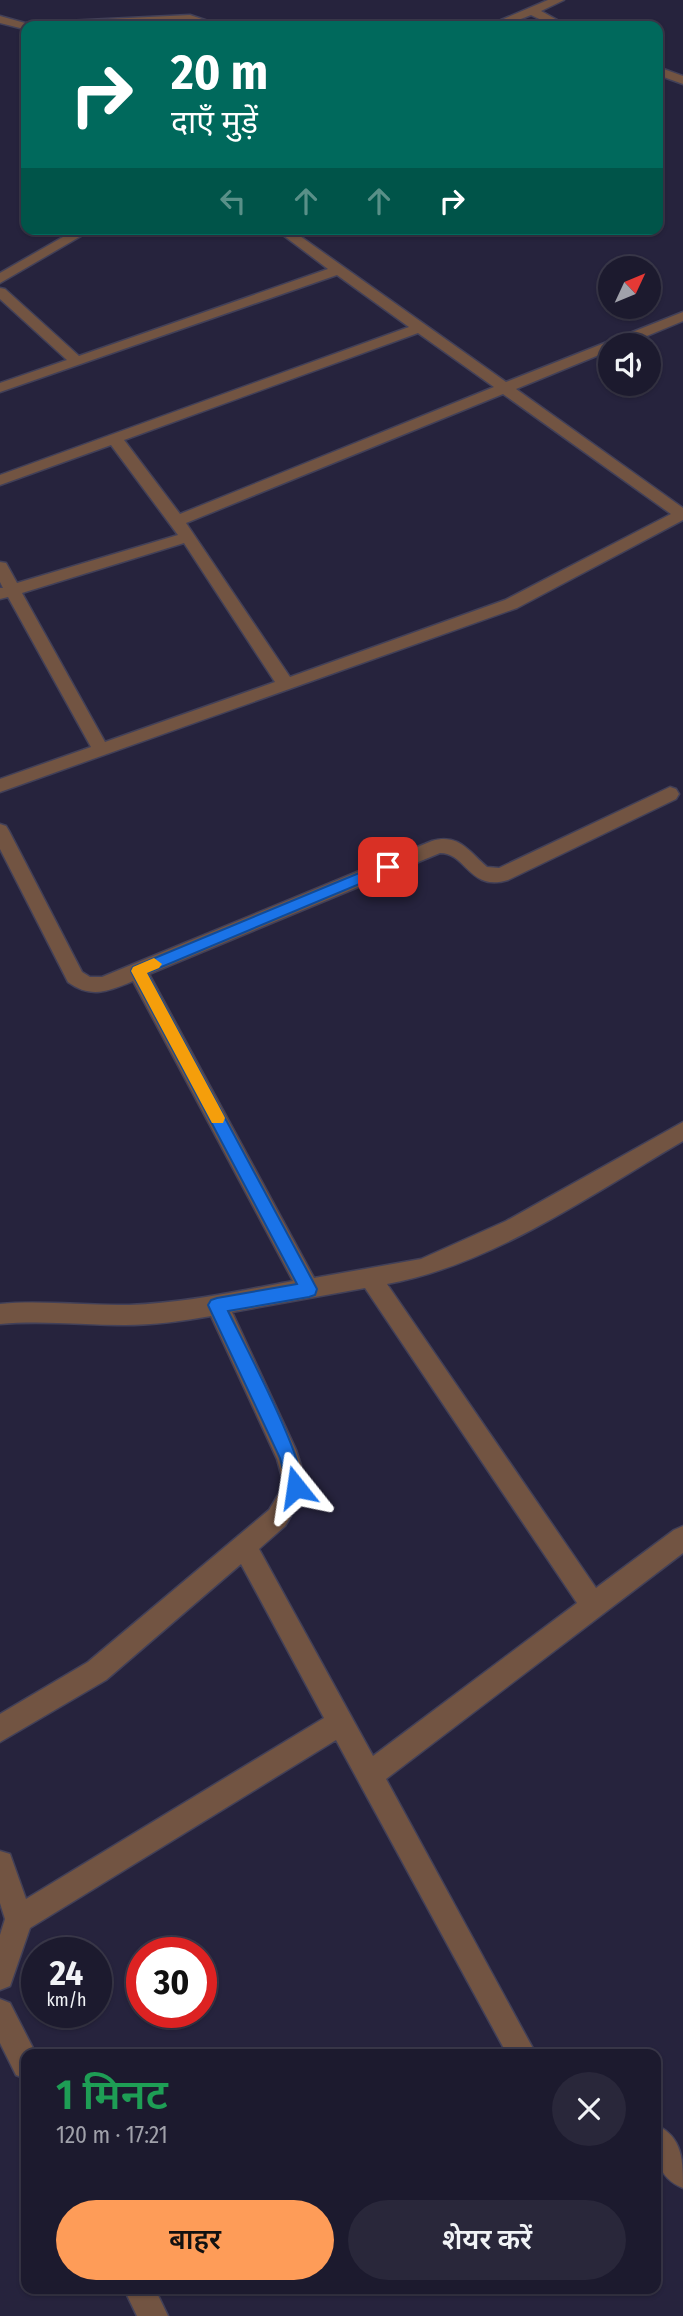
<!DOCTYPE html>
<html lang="hi">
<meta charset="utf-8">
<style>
body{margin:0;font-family:"Fira Sans Condensed","Noto Sans Devanagari",sans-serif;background:#29273a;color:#f1f3f6;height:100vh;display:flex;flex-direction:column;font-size:26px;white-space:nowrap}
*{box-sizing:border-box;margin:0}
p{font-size:23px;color:#a0a1aa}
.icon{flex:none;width:38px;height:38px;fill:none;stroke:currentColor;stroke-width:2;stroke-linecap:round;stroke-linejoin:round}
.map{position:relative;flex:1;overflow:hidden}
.panel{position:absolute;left:21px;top:2049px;width:640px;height:245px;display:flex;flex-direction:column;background:#1c1a2e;border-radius:14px;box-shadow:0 2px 5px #0004,0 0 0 2px #3a384a}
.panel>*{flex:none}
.banner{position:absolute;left:21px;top:21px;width:642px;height:214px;border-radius:14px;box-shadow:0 2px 5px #0004,0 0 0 2px #3a384a;background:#00695c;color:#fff;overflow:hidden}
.needle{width:46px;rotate:46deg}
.controls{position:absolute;left:598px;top:256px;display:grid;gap:14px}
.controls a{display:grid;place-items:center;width:63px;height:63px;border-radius:50%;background:#1c1a2e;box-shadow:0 2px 5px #0004,0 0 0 2px #3a384a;font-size:35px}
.speed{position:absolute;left:21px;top:1937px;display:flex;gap:14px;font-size:35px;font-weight:700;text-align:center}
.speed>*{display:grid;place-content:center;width:91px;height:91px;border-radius:50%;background:#1c1a2e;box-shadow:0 2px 5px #0004,0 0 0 2px #3a384a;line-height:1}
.speed small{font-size:18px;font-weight:400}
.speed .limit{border:10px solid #d22;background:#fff;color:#111}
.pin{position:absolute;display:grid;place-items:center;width:60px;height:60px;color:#fff;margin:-30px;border-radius:14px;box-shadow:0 4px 10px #0006}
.me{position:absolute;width:77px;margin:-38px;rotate:345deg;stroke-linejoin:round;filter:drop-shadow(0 0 5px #0008)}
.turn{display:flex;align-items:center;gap:24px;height:147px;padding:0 35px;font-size:32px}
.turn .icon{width:91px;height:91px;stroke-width:2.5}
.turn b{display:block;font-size:49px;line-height:60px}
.lanes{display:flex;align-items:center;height:66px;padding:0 35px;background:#0003;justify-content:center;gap:35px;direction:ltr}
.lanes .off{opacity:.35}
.round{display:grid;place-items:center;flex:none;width:74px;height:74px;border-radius:37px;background:#29273a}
.summary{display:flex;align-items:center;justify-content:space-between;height:119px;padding:0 35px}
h1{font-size:42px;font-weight:600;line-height:52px;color:#1e9e55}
.button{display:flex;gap:14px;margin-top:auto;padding:14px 35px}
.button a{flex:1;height:80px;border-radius:42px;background:#fe9c58;color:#111;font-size:28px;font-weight:600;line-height:80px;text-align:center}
.button a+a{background:#29273a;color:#f1f3f6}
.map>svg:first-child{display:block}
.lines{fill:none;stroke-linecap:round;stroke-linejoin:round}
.minor-casing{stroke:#424058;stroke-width:3}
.minor{fill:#725442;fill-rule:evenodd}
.route{fill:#1a73e8;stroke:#114b97;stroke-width:2}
.slow{fill:#f59e0b}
</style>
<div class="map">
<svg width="683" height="2316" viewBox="0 0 683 2316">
<rect width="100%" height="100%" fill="#26233d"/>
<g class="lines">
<defs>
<path id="minor" d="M548 0H564L541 11 568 26H554L531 15 503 26H487Z
M190 15 223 26H206L189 21 26 26 24 29 0 23V16L25 23Z
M658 67 683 76V84L658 75Z
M77 229H93L0 283V273Z
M275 229H290L506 382 683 312V321L625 345H611V350L516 389 683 508V520L517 608 0 792V779L91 747 8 597 0 599V588H3L0 582V562L6 563 17 583 178 535 111 445 0 485V475L409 327 337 275 0 392V383L67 360 0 299V288L5 289 79 356 328 269ZM418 333 494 387 180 514 124 440ZM503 394 671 514 505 600 290 677 186 523ZM184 543 275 682 105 742 22 593Z
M670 787 676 789 679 794 676 799 508 880C469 892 467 853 440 853L149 974 314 1278 421 1259 506 1221 683 1122V1141C592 1194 492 1265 387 1284L596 1588 674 1530 683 1526V1553L386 1779 536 2054H507L336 1740 30 1928 10 1986 0 1990V1935L5 1919 0 1903V1851L10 1854 26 1899 324 1718 241 1564 106 1680 0 1742V1714L88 1662 269 1510 284 1485 277 1459 211 1316C183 1321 154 1325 125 1325 83 1325 41 1320 0 1324V1304C43 1300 86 1306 129 1305 185 1303 239 1291 293 1281L133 981C109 991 91 999 68 982L0 849V824L6 826 9 831 82 972 90 977H102L432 841C459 833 469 852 487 867L499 868ZM365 1288 577 1603 373 1756 259 1549 285 1526 308 1487 296 1450 232 1312Z
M0 1999 10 2003 36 2054H26V2079L16 2075 0 2043Z
M656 2125C683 2137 683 2161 683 2188 654 2176 656 2152 656 2125Z
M124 2289H155L168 2316H137Z"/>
</defs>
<!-- minor casing -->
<use href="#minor" class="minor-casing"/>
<!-- minor -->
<use href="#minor" class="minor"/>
</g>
<!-- route -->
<path class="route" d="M388 861 395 867 393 870 147 973 317 1289 315 1295 309 1297 228 1311C242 1340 312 1471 302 1493L296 1496 289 1493 280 1458 208 1305 211 1300 217 1298 297 1284 131 971 133 967Z"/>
<!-- slow -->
<path class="slow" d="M154 958 162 964 159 968 147 973 223 1114 225 1118 223 1123H212L131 971 133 967Z"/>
</svg>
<div class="controls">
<a><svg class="needle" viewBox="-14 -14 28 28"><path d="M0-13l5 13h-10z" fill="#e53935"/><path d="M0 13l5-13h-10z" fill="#a0a1aa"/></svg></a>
<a><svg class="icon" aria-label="sound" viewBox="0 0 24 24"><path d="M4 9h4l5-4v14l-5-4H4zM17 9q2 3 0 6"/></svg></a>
</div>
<div class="speed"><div>24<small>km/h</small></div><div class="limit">30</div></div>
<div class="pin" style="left:388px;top:867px;background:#d93025"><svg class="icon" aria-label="arrive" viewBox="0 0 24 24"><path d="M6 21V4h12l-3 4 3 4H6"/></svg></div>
<svg class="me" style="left:296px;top:1487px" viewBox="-20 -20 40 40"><path d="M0-17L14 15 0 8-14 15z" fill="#1a73e8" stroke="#fff" stroke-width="4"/></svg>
<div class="banner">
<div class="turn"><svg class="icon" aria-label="right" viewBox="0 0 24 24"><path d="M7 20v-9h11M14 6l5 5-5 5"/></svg><div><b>20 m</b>दाएँ मुड़ें</div></div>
<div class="lanes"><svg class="icon off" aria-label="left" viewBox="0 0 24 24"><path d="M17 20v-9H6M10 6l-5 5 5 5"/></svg><svg class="icon off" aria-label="ahead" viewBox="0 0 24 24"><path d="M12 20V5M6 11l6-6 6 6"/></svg><svg class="icon off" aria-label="ahead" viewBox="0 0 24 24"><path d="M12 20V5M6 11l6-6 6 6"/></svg><svg class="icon" aria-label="right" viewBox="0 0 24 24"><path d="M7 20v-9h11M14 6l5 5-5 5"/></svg></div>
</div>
<section class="panel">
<div class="summary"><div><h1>1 मिनट</h1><p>120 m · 17:21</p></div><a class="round"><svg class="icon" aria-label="close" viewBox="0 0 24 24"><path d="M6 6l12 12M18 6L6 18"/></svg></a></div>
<div class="button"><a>बाहर</a><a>शेयर करें</a></div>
</section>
</div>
